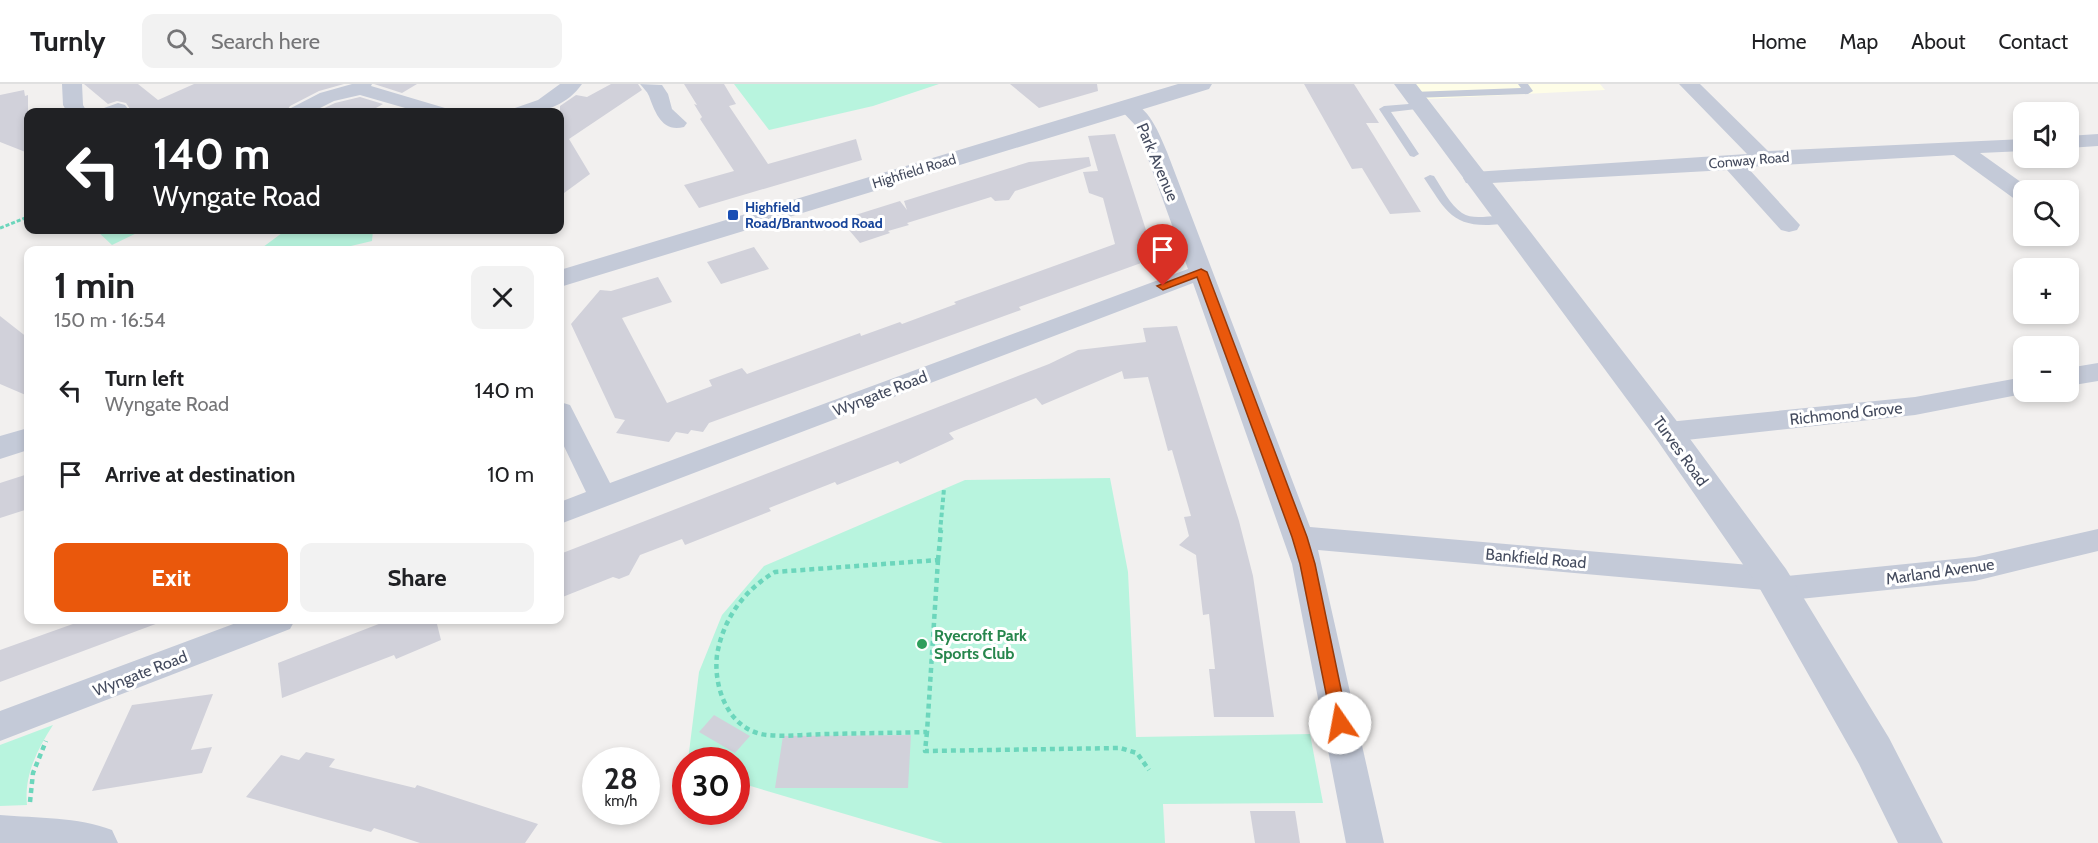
<!DOCTYPE html>
<meta charset="utf-8">
<style>
body{margin:0;font-family:Cabin,sans-serif;background:#f2f2f2;color:#202124;height:100vh;display:flex;flex-direction:column;font-size:22px;white-space:nowrap}
*{box-sizing:border-box;margin:0}
p{font-size:20px;color:#757577}
.icon{flex:none;width:33px;height:33px;fill:none;stroke:currentColor;stroke-width:2;stroke-linecap:round;stroke-linejoin:round}
.map{position:relative;flex:1;overflow:hidden}
.drawer{position:absolute;left:24px;top:162px;width:540px;height:378px;display:flex;flex-direction:column;background:#fff;border-radius:12px;box-shadow:0 3px 9px #0003}
.drawer>*{flex:none}
.banner{position:absolute;left:24px;top:24px;width:540px;height:126px;border-radius:12px;box-shadow:0 3px 9px #0003;background:#202124;color:#fff;overflow:hidden}
.tools{position:absolute;left:2013px;top:18px;display:grid;gap:12px}
.tools a{display:grid;place-items:center;width:66px;height:66px;border-radius:12px;background:#fff;box-shadow:0 3px 9px #0003;font-size:30px}
.speed{position:absolute;left:582px;top:663px;display:flex;gap:12px;font-size:30px;font-weight:700;text-align:center}
.speed>*{display:grid;place-content:center;width:78px;height:78px;border-radius:50%;background:#fff;box-shadow:0 3px 9px #0003;line-height:1}
.speed small{font-size:15px;font-weight:400}
.speed .limit{border:9px solid #d22;background:#fff;color:#111}
.pin{position:absolute;display:grid;place-items:center;width:51px;height:51px;color:#fff;margin:-62px -26px;border-radius:50% 50% 50% 0;rotate:-45deg;box-shadow:0 0 6px #0007}
.pin .icon{rotate:45deg}
.me{position:absolute;width:66px;margin:-33px;rotate:348deg;stroke-linejoin:round;filter:drop-shadow(0 0 4px #0008)}
.turn{display:flex;align-items:center;gap:21px;height:126px;padding:0 30px;font-size:27px}
.turn .icon{width:78px;height:78px;stroke-width:2.5}
.turn b{display:block;font-size:42px;line-height:51px}
.round{display:grid;place-items:center;flex:none;width:63px;height:63px;border-radius:12px;background:#f2f2f2}
.head{display:flex;align-items:center;justify-content:space-between;height:102px;padding:0 30px}
h1{font-size:36px;font-weight:800;line-height:45px}
.cta{display:flex;gap:12px;margin-top:auto;padding:12px 30px}
.cta a{flex:1;height:69px;border-radius:12px;background:#ea580c;color:#fff;font-size:24px;font-weight:800;line-height:69px;text-align:center}
.cta a+a{background:#f2f2f2;color:#202124}
ul{padding:0;list-style:none}
li{display:flex;align-items:center;gap:18px;height:84px;padding:0 30px}
li div{flex:1}
li b{display:block;font-size:22px}
li em{font-style:normal}
header{display:flex;align-items:center;gap:36px;box-sizing:border-box;height:84px;padding:0 30px;background:#fff;border-bottom:2px solid #e0e0e0}
header strong{font-size:28px}
nav{display:flex;gap:33px;margin-inline-start:auto;font-size:21px}
.search{width:420px;height:54px;background:#f2f2f2;display:flex;align-items:center;gap:15px;box-sizing:border-box;padding:0 21px;border-radius:12px;color:#757577;font-size:22px}
.map>svg:first-child{display:block}
.commercial{fill:#fefde7}
.green{fill:#b8f4de}
.building{fill:#d1d1da}
.lines{fill:none;stroke-linecap:round;stroke-linejoin:round}
.path-far2{stroke:#6cd6bc;stroke-width:3;stroke-dasharray:4 2;stroke-linecap:butt}
.path-far1{stroke:#6cd6bc;stroke-width:4;stroke-dasharray:4.5 3;stroke-linecap:butt}
.path{stroke:#6cd6bc;stroke-width:4.5;stroke-dasharray:5 4;stroke-linecap:butt}
.service{fill:#c4cad8;fill-rule:evenodd}
.minor{fill:#c4cad8;fill-rule:evenodd}
.tertiary{fill:#c4cad8;fill-rule:evenodd}
.route{fill:#ea580c;stroke:#983908;stroke-width:1.5}
.transit-dot{fill:#1a4fb4;stroke:#fff;stroke-width:2}
.leisure-dot{fill:#2e9e5b;stroke:#fff;stroke-width:2}
.labels{text-anchor:middle;stroke-width:6;stroke-linejoin:round;paint-order:stroke}
.far-street-label{font-size:14px;fill:#454c5f;stroke:#fff}
.far-transit-label{font-size:14px;font-weight:bold;fill:#164399;stroke:#fff;text-anchor:start}
.street-label{font-size:16px;fill:#454c5f;stroke:#fff}
.leisure-label{font-size:16px;font-weight:bold;fill:#27864d;stroke:#fff;text-anchor:start}
</style>
<header>
<strong>Turnly</strong>
<div class="search"><svg class="icon" aria-label="search" viewBox="0 0 24 24"><circle cx="10" cy="10" r="6"/><path d="M15 15l6 6"/></svg>Search here</div>
<nav><a>Home</a><a>Map</a><a>About</a><a>Contact</a></nav>
</header>
<div class="map">
<svg width="2098" height="759" viewBox="0 0 2098 759">
<rect width="100%" height="100%" fill="#f2f0ef"/>
<!-- commercial -->
<path class="commercial" d="M1416 0H1600L1605 6 1427 15Z"/>
<!-- green -->
<path class="green" d="M734 0H939L873 22 769 46Z
M96 146H143L112 161Z
M286 146H373L372 157 334 166H259Z
M1110 394 1128 488 1136 653 1310 650 1323 719 1163 720 1165 759H943L737 698 736 676H688L699 588 722 531 764 482 965 396Z
M53 641C37 666 24 691 27 721L0 722V661Z"/>
<!-- building -->
<path class="building" d="M84 0H138L158 16 194 0H344L319 7 290 22 286 28H128L130 25 126 19 117 17 108 20Z
M374 0H417L402 9Z
M611 0H638L642 6 569 55 590 90 560 112V22L576 11 587 13Z
M684 0H724L736 20 729 22 768 80 856 55 862 76 699 124 684 101 734 87 700 35 702 33 694 20 697 21Z
M1010 0H1097L1098 7 1039 24Z
M1304 0H1354L1379 39H1366L1421 128 1390 130 1362 84 1352 85Z
M24 6 25 12 28 11V69L0 58V11Z
M360 13 383 20 369 28H316L335 19Z
M1115 50 1155 174 1019 223 1021 226 709 339 703 348 691 346 688 350 676 348 669 358 616 349 625 336 615 334 571 240 600 206 611 207 658 193 672 218 622 234 667 319 712 302 709 296 742 284 747 290 860 249 861 252 900 238 902 240 956 220 954 218 1115 160 1103 114 1089 109 1083 88 1098 87 1088 52Z
M1089 73 1091 82 1015 107 1009 116 995 117 991 113 907 139 909 141 888 147 890 149 860 159 849 146V133L900 117 907 126 904 117 1029 78Z
M754 163 769 185 721 200 707 178Z
M0 232 28 254V312L0 300Z
M1177 242 1239 437 1253 492 1274 633H1214L1209 585H1215L1209 530 1203 531 1196 471 1179 461 1189 452 1184 433 1191 432 1172 366 1168 367 1148 293 1124 295 1122 287 1042 321 1036 314 949 349 954 355 900 380 898 377 837 401 835 398 769 424 771 427 685 461 682 455 640 471 629 491 619 495 613 493 560 514V470L1049 280 1078 266 1146 258 1143 244Z
M28 390V425L0 434V399Z
M84 536H160L161 538 0 598V566Z
M389 536H436L441 556 396 575 394 571 282 614 278 579Z
M213 610 191 666 212 663 202 689 92 707 132 621Z
M714 631 750 652 735 669 699 648Z
M911 651 908 704H775L783 652Z
M306 668 335 675 329 683 415 704 417 701 538 740 525 759H420L374 744 371 748 246 713 281 671 299 676Z
M1250 727H1295L1300 759H1255Z"/>
<g class="lines">
<!-- path-far2 -->
<path class="path-far2" d="M0 144 28 133"/>
<!-- path-far1 -->
<path class="path-far1" d="M940 448 944 405"/>
<!-- path -->
<path class="path" d="M938 476 941 446
M938 476 927 648C895 649 863 649 831 650 810 650 788 653 767 651 729 647 713 604 717 571 723 535 744 506 775 488Z
M927 648 925 667 1120 664 1137 669 1149 686
M30 718 33 689 46 657"/>
<!-- service -->
<path class="service" d="M1518 0H1528L1533 7 1528 10 1413 14 1408 11 1413 8 1521 4Z
M1421 19 1425 20V24L1391 28 1419 70 1414 73 1410 72 1379 25 1384 22Z
M1430 91 1434 92C1442 104 1450 121 1462 129 1477 139 1500 126 1512 136 1506 141 1497 140 1489 141 1450 142 1444 123 1424 94Z"/>
<!-- minor -->
<path class="minor" d="M62 0H82L83 21 87 28H67L63 21Z
M352 0H372L371 2 445 24 448 28H419L360 11 334 17 312 28H288L291 24 320 9Z
M560 0H582C566 23 538 31 512 28L515 24 538 16Z
M640 0 662 1 668 10 672 25 687 39 684 43C662 49 655 28 649 12 647 7 643 4 640 0Z
M1679 0H1700L1768 67 2024 55V67L1980 69 2032 106H2024V117L2016 116 1954 71 1747 83 1800 141 1797 146 1789 148 1781 146 1727 86 1474 100 1466 99 1463 94 1466 89 1474 88 1747 70Z
M1127 16C1149 22 1159 49 1167 68L1310 443 1773 483 1784 486 1787 492 1975 473 2098 445V467L1975 497 1780 517 1769 514 1765 506 1318 466 1384 759H1346L1292 480 1193 199 560 440V418L586 408 560 354V318L570 321 610 399 1188 185 1136 42 1117 22 1120 18Z
M118 19 125 21 128 25 125 28H101L104 24Z
M2098 50V62L2068 64V52Z
M2098 279V297L2068 302V284Z
M2024 293V308H2033L1915 331 1668 358 1658 355 1654 348 1658 341 1668 338 1915 313Z
M244 536H295L290 545 0 657V627Z
M0 731C37 734 78 733 112 746L118 759H0Z"/>
<!-- tertiary -->
<path class="tertiary" d="M1178 0H1212L1209 5 560 203V186Z
M1394 0H1416L1679 340 1786 485 1889 654 1943 759H1898L1859 680 1760 505 1657 356Z
M28 344V366L0 375V352Z"/>
</g>
<!-- route -->
<path class="route" d="M1201 185 1207 188 1307 453 1315 480 1348 639 1346 644 1340 646 1334 644 1332 639 1300 480 1292 453 1197 193 1163 206 1157 202Z"/>
<!-- markers -->
<rect class="transit-dot" x="727" y="125" width="12" height="12" rx="3"/>
<circle class="leisure-dot" cx="922" cy="560" r="6"/>
<g class="labels">
<!-- far-street labels -->
<g class="far-street-label">
<text transform="translate(1749 76) rotate(-5)" y="5">Conway Road</text>
<text transform="translate(914 87) rotate(-17)" y="5">Highfield Road</text>
</g>
<!-- far-transit labels -->
<g class="far-transit-label">
<text x="745" y="128">Highfield<tspan x="745" dy="16">Road/Brantwood Road</tspan></text>
</g>
<!-- street labels -->
<g class="street-label">
<text transform="translate(1158 78) rotate(67)" y="6">Park Avenue</text>
<text transform="translate(880 309) rotate(-21)" y="6">Wyngate Road</text>
<text transform="translate(1846 329) rotate(-6)" y="6">Richmond Grove</text>
<text transform="translate(1681 367) rotate(54)" y="6">Turves Road</text>
<text transform="translate(1536 474) rotate(5)" y="6">Bankfield Road</text>
<text transform="translate(1940 487) rotate(-8)" y="6">Marland Avenue</text>
<text transform="translate(140 589) rotate(-21)" y="6">Wyngate Road</text>
</g>
<!-- leisure labels -->
<g class="leisure-label">
<text x="934" y="557">Ryecroft Park<tspan x="934" dy="18">Sports Club</tspan></text>
</g>
</g>
</svg>
<div class="tools">
<a><svg class="icon" aria-label="sound" viewBox="0 0 24 24"><path d="M4 9h4l5-4v14l-5-4H4zM17 9q2 3 0 6"/></svg></a>
<a><svg class="icon" aria-label="search" viewBox="0 0 24 24"><circle cx="10" cy="10" r="6"/><path d="M15 15l6 6"/></svg></a>
<a>+</a>
<a>−</a>
</div>
<div class="speed"><div>28<small>km/h</small></div><div class="limit">30</div></div>
<div class="pin" style="left:1163px;top:202px;background:#d93025"><svg class="icon" aria-label="arrive" viewBox="0 0 24 24"><path d="M6 21V4h12l-3 4 3 4H6"/></svg></div>
<svg class="me" style="left:1340px;top:639px" viewBox="-20 -20 40 40"><circle r="19" fill="#fff"/><path d="M0-13L10 11 0 6-10 11z" fill="#ea580c"/></svg>
<div class="banner">
<div class="turn"><svg class="icon" aria-label="left" viewBox="0 0 24 24"><path d="M17 20v-9H6M10 6l-5 5 5 5"/></svg><div><b>140 m</b>Wyngate Road</div></div>
</div>
<section class="drawer">
<div class="head"><div><h1>1 min</h1><p>150 m · 16:54</p></div><a class="round"><svg class="icon" aria-label="close" viewBox="0 0 24 24"><path d="M6 6l12 12M18 6L6 18"/></svg></a></div>
<ul>
<li><svg class="icon" aria-label="left" viewBox="0 0 24 24"><path d="M17 20v-9H6M10 6l-5 5 5 5"/></svg><div><b>Turn left</b><p>Wyngate Road</p></div><em>140 m</em></li>
<li><svg class="icon" aria-label="arrive" viewBox="0 0 24 24"><path d="M6 21V4h12l-3 4 3 4H6"/></svg><div><b>Arrive at destination</b></div><em>10 m</em></li>
</ul>
<div class="cta"><a>Exit</a><a>Share</a></div>
</section>
</div>
